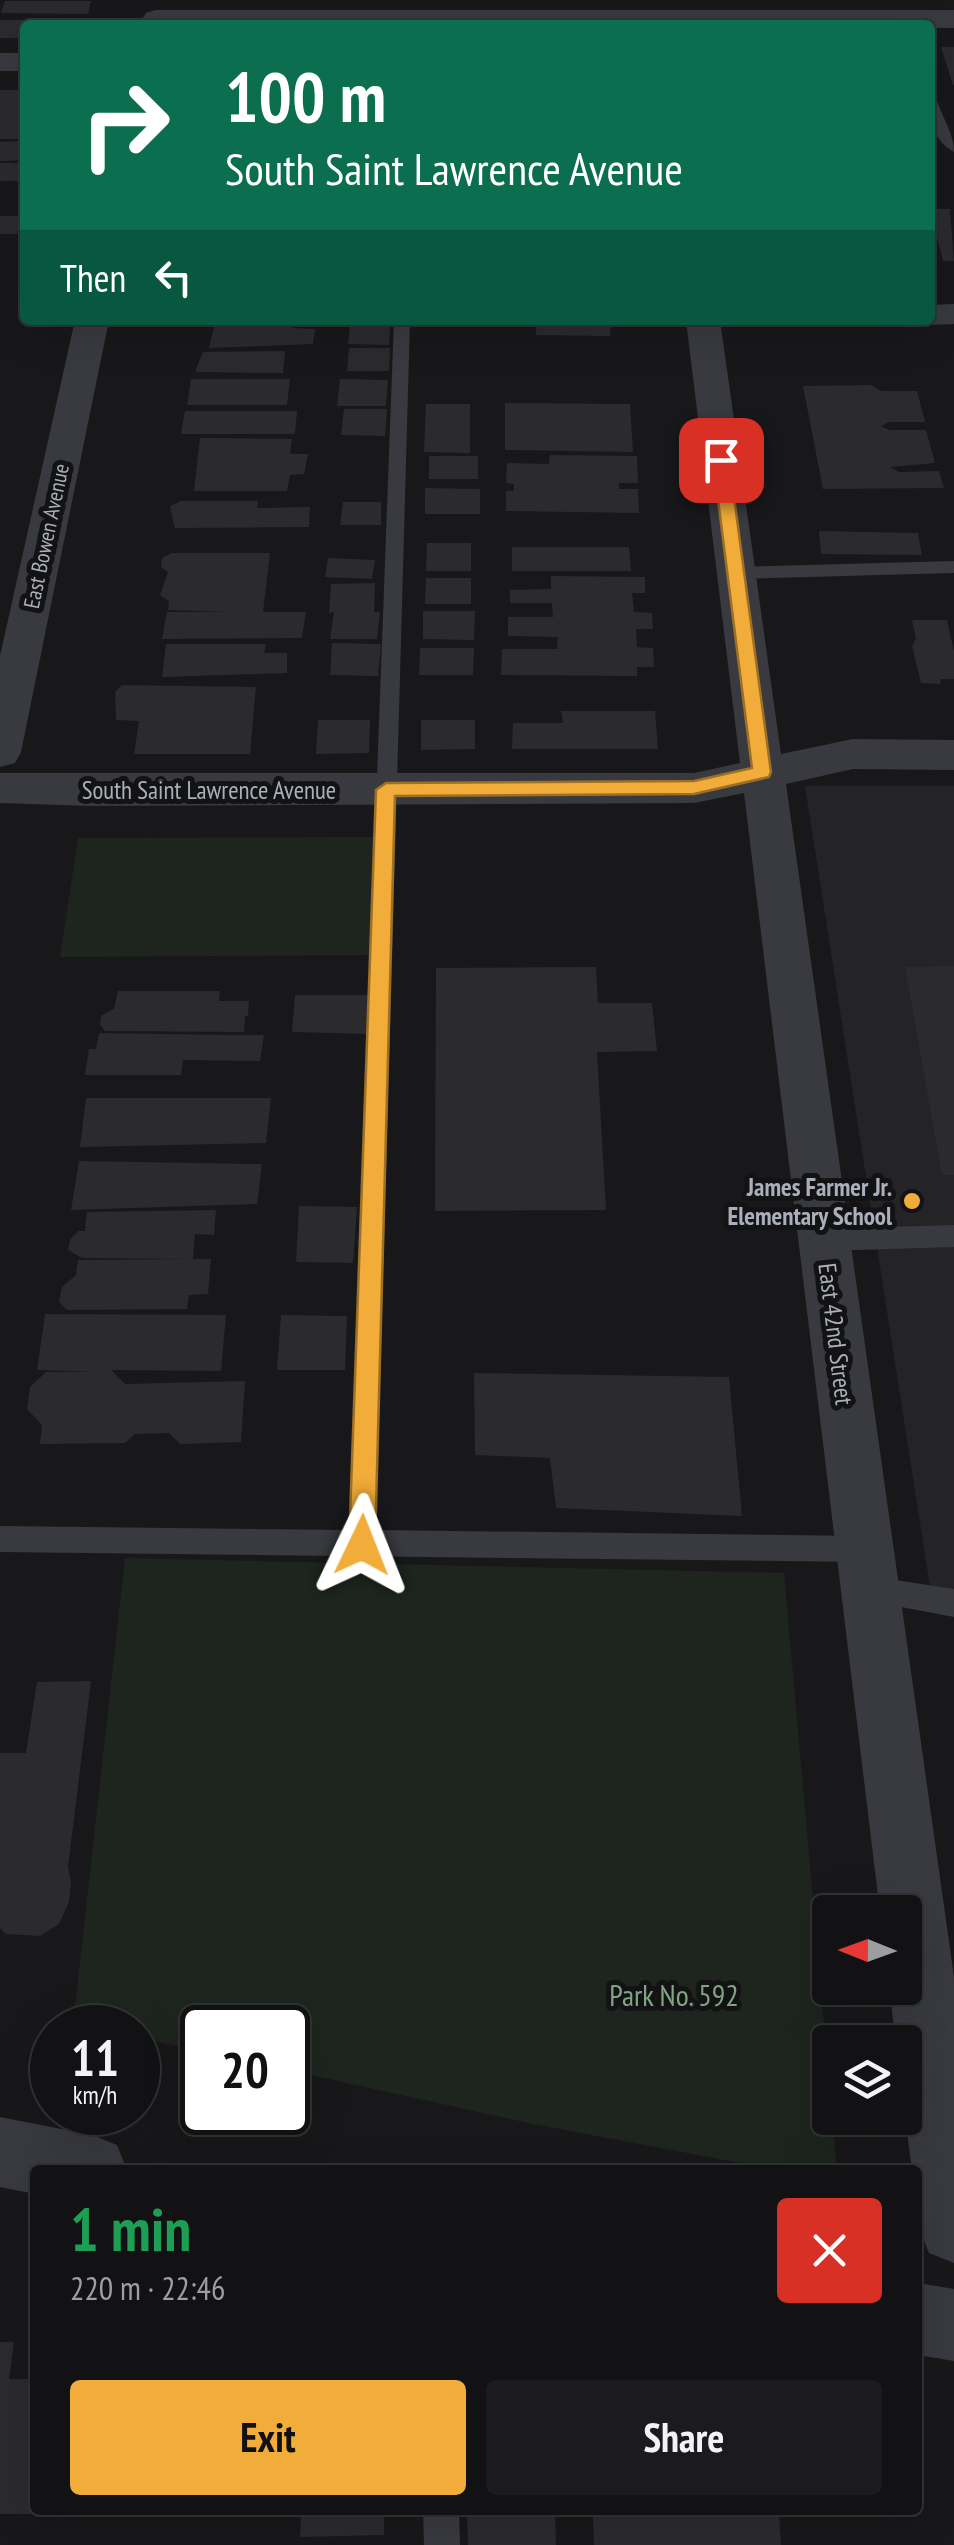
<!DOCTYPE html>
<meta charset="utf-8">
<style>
body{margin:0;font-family:"PT Sans Narrow",sans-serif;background:#1b1b1d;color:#f1f3f6;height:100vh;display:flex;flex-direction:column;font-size:38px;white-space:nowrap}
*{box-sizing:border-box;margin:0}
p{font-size:32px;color:#9c9ea0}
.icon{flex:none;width:55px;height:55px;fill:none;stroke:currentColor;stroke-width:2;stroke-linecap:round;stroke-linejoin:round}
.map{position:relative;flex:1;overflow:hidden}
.drawer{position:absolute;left:30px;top:2165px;width:892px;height:350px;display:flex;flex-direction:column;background:#121214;border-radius:10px;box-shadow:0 10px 40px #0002,0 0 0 2px #313234}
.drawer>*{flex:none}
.hud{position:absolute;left:20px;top:20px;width:915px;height:305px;border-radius:10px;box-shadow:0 10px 40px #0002,0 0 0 2px #313234;background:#0b6e4f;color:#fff;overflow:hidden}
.needle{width:65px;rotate:271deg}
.controls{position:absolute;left:812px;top:1895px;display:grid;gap:20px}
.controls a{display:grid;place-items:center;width:110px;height:110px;border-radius:10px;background:#121214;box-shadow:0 10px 40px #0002,0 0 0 2px #313234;font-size:50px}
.speed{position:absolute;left:30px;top:2005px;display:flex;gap:20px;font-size:50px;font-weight:700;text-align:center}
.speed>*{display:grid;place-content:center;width:130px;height:130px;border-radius:50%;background:#121214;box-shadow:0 10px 40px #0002,0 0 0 2px #313234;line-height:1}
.speed small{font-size:25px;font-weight:400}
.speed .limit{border:5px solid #111;border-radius:15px;background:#fff;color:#111}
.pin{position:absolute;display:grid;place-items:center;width:85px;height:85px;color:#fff;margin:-42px;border-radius:20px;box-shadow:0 5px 15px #0006}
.me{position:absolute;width:110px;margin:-55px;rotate:2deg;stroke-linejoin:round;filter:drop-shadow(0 0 8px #0008)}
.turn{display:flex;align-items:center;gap:35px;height:210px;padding:0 40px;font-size:45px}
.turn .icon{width:130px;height:130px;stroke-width:2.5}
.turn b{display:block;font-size:70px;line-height:85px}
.then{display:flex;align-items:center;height:95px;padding:0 40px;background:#0003;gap:20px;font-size:38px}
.round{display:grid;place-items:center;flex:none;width:105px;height:105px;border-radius:10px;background:#1b1b1d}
.overview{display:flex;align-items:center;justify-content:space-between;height:170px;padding:0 40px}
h1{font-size:60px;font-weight:800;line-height:75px;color:#1e9e55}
.button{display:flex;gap:20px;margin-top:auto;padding:20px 40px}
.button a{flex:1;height:115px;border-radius:10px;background:#f1ac39;color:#111;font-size:40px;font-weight:800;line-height:115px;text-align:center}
.button a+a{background:#1b1b1d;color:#f1f3f6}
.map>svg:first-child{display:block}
.built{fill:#242427}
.green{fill:#1e251e}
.building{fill:#2b2b2e}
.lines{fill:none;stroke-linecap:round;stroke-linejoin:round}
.lane{fill:#393a3f;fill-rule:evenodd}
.street{fill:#393a3f;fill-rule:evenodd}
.route{fill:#f1ac39;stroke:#9d7025;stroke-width:2.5}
.poi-dot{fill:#f1ac39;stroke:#131315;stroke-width:4}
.labels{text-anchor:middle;stroke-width:10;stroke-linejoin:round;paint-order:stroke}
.far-street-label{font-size:22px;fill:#aaafb9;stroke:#131315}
.street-label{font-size:25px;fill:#aaafb9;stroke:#131315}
.poi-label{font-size:25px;font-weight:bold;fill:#aaafb9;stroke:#131315;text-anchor:end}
.near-park-label{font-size:30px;fill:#81a482;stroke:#131315}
</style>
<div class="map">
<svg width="954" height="2545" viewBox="0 0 954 2545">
<rect width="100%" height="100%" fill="#18181a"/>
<!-- built -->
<path class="built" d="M805 786H954V1603L932 1600Z"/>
<!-- green -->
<path class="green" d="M374 837 370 955 60 957 78 838Z
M125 1558 784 1573 837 2170H777L528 2123 288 2070V2028H202V2052L138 2037V2028L73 2025Z"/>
<!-- building -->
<path class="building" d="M5 1H91L88 14 1 13Z
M0 20H64L63 25H25V38H0Z
M941 47H954V85H953Z
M0 90H25V139H0Z
M25 141V160L0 161V142Z
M0 163H25L23 181H0Z
M930 209H950L954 261H943Z
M0 216H21L17 234H0Z
M519 320H611L610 336 536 335V325L519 324Z
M215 323 294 324 293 328 315 329 313 344 209 348Z
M350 325H390L389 345 348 344Z
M349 348H390L389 371H347Z
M285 351 283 373 195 372 203 352Z
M191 379H290L287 405H187Z
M340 379 388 380 386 406H337Z
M871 385 881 391H917L925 422H889L881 426 889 430H926L935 463 890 467 899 472 939 471 944 488 823 489 803 386Z
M505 403 630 404 633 452 505 450Z
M426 404H470V453L424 452Z
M344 409H387L385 436 341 435Z
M185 411H297L295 434H181Z
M200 438 292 439 290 454H308L304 474 290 475 287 491H194Z
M550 455 637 456 638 483H619V489H638L639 513 506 511V491H514V484L506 483 507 463 549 464Z
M429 456H478V479H429Z
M425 488 480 489V514H425Z
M181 501H258L257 508 310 507 309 527 175 528 170 506Z
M343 502H381V525H340Z
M819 531 918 533 922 555 821 554Z
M427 543H471V571H426Z
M512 547H629L631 571H512Z
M172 553H270L263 612H306L302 638 162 639 167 612H229L168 610 169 601 160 595 168 572 161 567 162 558Z
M328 558 375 560 372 579 325 577Z
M551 576 645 577V593H632L634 612 652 613 653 629H636L637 647 653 648 654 667H637V676L501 675 502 649H557L558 637 508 636V617H553L552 603H510V590L551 589Z
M426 578H471V604H425Z
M375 583 374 612H380L377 639H330L334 612 329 613 331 584Z
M423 611H475L474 640 423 639Z
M912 620H947L954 652V679H940L941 684 921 683 912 646 916 638Z
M332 643 381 644 378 676 330 675Z
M166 644H266L264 653H287V673L162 677Z
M420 648H474L473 675H419Z
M122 685 256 687 250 754H134L139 721 116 720 115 692Z
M561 711H655L658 749H512L513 723H563Z
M318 720H370L369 753 316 754Z
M421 720H475V749L421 750Z
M954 966V1175H942L905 967Z
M596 967 598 1003H652L657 1051 597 1052 606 1210 435 1211 436 968Z
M118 991H220L219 1001H249L248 1016H245L244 1032 105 1031 100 1024 101 1016 114 1009Z
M295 995H368L369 1034 292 1032Z
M99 1033 226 1035H264L260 1061 183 1060 181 1075H85L89 1049H96Z
M86 1098H271L266 1143 80 1147Z
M79 1161 262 1164 257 1204 71 1210Z
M299 1206 357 1207 353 1263 296 1262Z
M216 1210 214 1235 195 1234 193 1259H211L208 1294 189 1295 187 1309 67 1310 59 1302 62 1287 76 1275 78 1260 189 1259 82 1258 68 1250 70 1240 78 1231H85L87 1212Z
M45 1314 226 1315 221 1371 111 1370 125 1384 245 1381 241 1442 180 1444 169 1433 135 1434 125 1443 40 1444 42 1425 27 1409 30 1387 46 1372H95L37 1370Z
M281 1315 347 1316 345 1370H277Z
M474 1373 729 1377 742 1516 556 1508 550 1458 475 1455Z
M91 1681 68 1867 71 1882 69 1902 59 1924 40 1936 6 1934 0 1928V1753H26L37 1682Z
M0 2342H14L9 2379H35V2510H196V2514H0Z
M301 2510H384V2535L300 2537Z
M467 2510H555L556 2545H468Z
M593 2510H805V2514L779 2513 781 2545H594Z"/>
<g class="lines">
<!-- lane -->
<path class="lane" d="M930 97 937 101C943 119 954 134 954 152 932 139 930 121 930 97Z
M394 320H410L376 1530 864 1536 874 1540 878 1549 874 1558 864 1562 0 1552V1526L349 1530Z
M954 561V573L736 579 727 573 736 567Z
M954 1225V1247L823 1251 814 1247 811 1240 814 1233 823 1229Z
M869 1576 954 1589V1617L859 1599 855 1589 859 1579Z
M423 2510H459L460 2545H424Z"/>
<!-- street -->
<path class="street" d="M156 10H954V28L146 25 142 19 146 13Z
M0 53H25V71H0Z
M954 304V324L930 325 916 320H930V305Z
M75 320H109L21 752 15 763 0 767V656Z
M686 320H720L781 754 853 739 954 740V770L853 769 786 784 954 1977V2263L929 2253 919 2228 918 2170H912L905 2117V2042H896L889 1988H905V1912H880L744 793 694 803 90 806 0 803V773H694L740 763Z
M0 2117 92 2135 117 2145 127 2170H35V2194L0 2187Z
M918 2283 954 2289V2361L918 2355Z"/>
</g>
<!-- route -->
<path class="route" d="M721 455 729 460 771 772 769 777 694 794 395 796 375 1545 371 1553 362 1557 353 1553 349 1545 376 790 386 783 694 781 752 768 713 460Z"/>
<!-- markers -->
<circle class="poi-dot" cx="912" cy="1201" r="10"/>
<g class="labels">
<!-- far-street labels -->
<g class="far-street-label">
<text transform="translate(46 536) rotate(-78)" y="8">East Bowen Avenue</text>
</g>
<!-- street labels -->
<g class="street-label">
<text x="209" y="799">South Saint Lawrence Avenue</text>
<text transform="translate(836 1334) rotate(83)" y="9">East 42nd Street</text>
</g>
<!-- poi labels -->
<g class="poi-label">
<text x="892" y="1196">James Farmer Jr.<tspan x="892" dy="29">Elementary School</tspan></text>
</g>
<!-- near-park labels -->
<g class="near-park-label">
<text x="674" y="2006">Park No. 592</text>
</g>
</g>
</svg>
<div class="controls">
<a><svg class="needle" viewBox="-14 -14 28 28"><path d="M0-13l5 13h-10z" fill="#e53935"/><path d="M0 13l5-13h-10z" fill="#9c9ea0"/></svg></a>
<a><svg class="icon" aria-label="layers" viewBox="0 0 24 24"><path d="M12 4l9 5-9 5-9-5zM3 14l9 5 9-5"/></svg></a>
</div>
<div class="speed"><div>11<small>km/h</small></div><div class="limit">20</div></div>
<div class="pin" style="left:721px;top:460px;background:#d93025"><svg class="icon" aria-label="arrive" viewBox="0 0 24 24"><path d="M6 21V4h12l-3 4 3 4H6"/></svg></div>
<svg class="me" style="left:362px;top:1545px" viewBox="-20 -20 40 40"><path d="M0-17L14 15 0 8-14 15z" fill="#f1ac39" stroke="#fff" stroke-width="4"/></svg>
<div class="hud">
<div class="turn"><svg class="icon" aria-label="right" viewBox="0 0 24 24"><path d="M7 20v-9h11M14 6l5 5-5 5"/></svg><div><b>100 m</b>South Saint Lawrence Avenue</div></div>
<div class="then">Then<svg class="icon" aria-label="left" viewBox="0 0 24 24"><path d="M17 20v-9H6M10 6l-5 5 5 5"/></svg></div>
</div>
<section class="drawer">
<div class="overview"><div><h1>1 min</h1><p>220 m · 22:46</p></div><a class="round" style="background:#d93025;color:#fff"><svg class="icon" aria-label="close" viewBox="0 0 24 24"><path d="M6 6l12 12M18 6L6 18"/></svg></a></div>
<div class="button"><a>Exit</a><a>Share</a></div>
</section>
</div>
